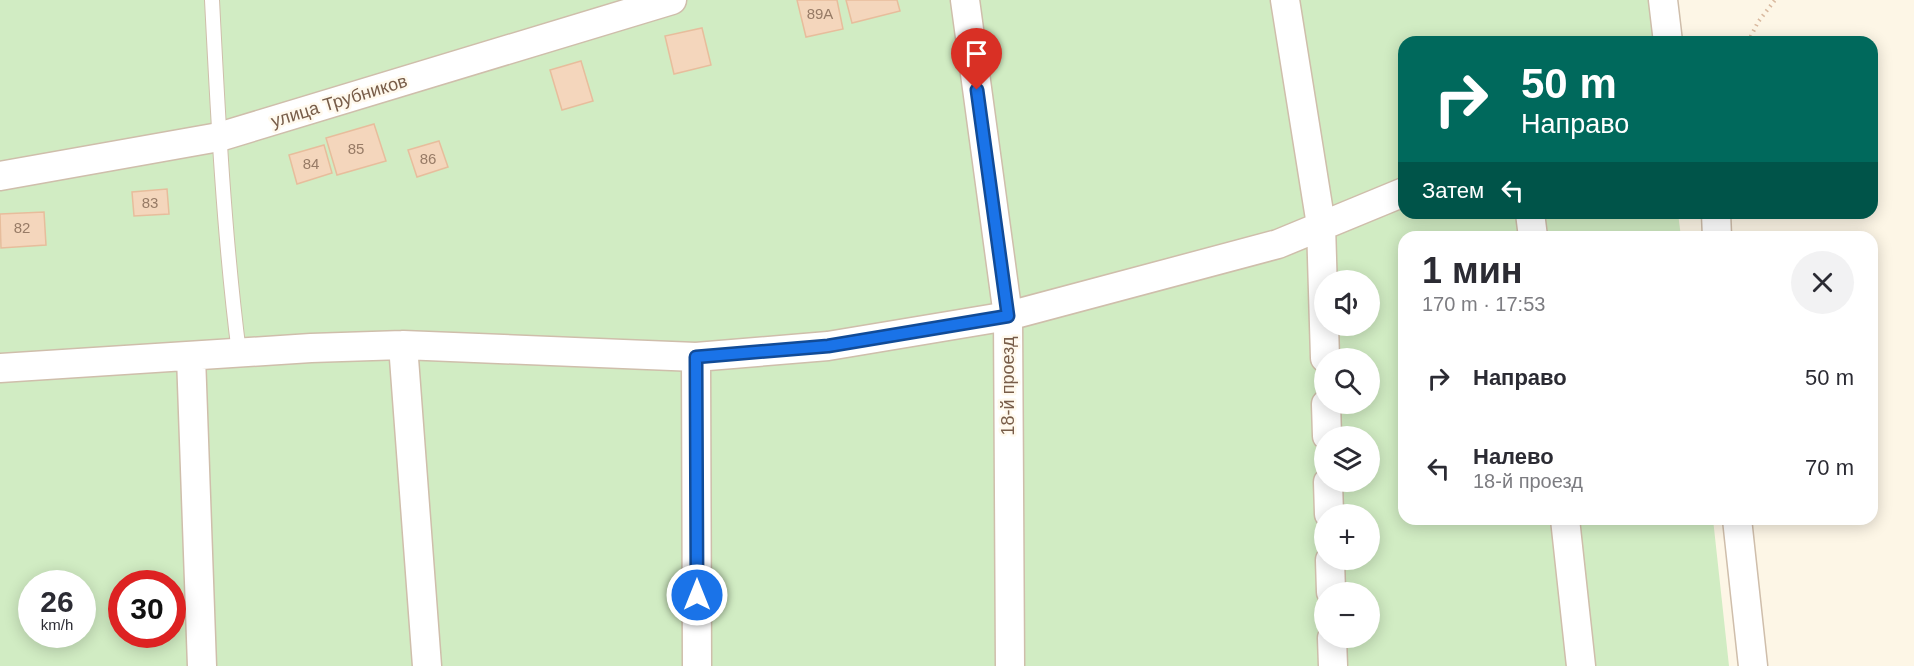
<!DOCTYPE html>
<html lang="ru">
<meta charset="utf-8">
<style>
body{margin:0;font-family:Helvetica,sans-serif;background:#f2f2f3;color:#2b2b33;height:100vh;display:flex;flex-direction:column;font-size:22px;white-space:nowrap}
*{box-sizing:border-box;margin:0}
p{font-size:20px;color:#7c7c81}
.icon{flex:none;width:33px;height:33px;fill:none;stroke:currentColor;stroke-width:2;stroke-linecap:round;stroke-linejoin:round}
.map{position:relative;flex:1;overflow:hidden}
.drawer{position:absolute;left:1398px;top:231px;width:480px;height:294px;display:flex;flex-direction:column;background:#fff;border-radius:18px;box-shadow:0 3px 15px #0003}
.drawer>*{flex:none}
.banner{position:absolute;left:1398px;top:36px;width:480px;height:183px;border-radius:18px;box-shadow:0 3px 15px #0003;background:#00695c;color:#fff;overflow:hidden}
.tools{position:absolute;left:1314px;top:270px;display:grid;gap:12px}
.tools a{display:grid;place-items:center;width:66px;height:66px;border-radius:50%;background:#fff;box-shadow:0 3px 15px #0003;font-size:30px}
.speed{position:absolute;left:18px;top:570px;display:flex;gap:12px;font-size:30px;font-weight:700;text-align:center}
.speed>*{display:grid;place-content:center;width:78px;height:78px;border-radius:50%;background:#fff;box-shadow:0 3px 15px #0003;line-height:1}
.speed small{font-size:15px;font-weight:400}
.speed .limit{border:9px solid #d22;background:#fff;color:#111}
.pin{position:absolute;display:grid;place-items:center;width:51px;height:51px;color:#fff;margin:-62px -26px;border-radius:50% 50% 50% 0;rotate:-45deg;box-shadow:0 0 6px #0007}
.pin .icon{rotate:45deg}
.me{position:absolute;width:66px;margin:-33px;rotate:0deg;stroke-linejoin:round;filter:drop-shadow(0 0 4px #0008)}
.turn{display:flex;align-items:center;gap:21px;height:126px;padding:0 24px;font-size:27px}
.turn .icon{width:78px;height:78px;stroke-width:2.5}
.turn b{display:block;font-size:42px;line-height:51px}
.then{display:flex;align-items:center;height:57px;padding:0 24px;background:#0003;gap:12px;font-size:22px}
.round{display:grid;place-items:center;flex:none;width:63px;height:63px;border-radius:32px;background:#f2f2f3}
.summary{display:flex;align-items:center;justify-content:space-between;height:102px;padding:0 24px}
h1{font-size:36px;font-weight:600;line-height:45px}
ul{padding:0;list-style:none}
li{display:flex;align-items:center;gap:18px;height:90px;padding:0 24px}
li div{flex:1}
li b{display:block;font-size:22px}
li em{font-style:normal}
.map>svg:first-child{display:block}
.green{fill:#d1ecc3;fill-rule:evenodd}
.building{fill:#f4d6bc;stroke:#e7bd9c;stroke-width:1.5}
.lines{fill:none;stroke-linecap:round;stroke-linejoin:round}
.lane-casing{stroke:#cfbeab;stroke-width:16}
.street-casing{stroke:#cfbeab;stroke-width:31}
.path{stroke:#d9b99f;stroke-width:4;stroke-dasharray:1.5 4.5;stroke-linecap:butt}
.lane{stroke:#fff;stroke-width:14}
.street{stroke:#fff;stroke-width:28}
.route-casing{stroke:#114b97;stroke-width:15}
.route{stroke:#1a73e8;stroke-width:10}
.labels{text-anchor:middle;stroke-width:5;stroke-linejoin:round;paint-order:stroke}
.number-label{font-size:15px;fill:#977b66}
.street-label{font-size:18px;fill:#785d49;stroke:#fff9ed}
</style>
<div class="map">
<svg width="1914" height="666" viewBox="0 0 1914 666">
<rect width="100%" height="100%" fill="#fdf6e6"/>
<!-- green -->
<path class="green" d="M0 0H1651L1658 42H1404V213H1678L1681 237H1404V519H1713L1729 666H0ZM1324 280H1370V326H1324ZM1324 358H1370V404H1324ZM1324 436H1370V482H1324ZM1324 514H1370V560H1324ZM32 584H82V634H32ZM122 584H172V634H122ZM1324 592H1370V638H1324Z"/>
<!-- building -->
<path class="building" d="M797 0H837L843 29 806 37Z
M846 0H897L900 11 852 23Z
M702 28 711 65 674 74 665 36Z
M581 61 593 101 562 110 550 70Z
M374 124 386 161 337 175 326 138Z
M439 141 448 167 417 177 408 150Z
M324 145 332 173 297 184 289 155Z
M167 189 169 214 134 216 132 192Z
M44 212 46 245 1 248 0 214Z"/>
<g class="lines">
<defs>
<path id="lane" d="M212 0C218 118 224 236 239 353"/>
<path id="street" d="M965 0 1008 316 1010 666
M1285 0 1321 225 1325 358
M1663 0 1668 42
M0 176 219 137 672 0
M1530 213 1533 237
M1716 213 1717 237
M403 345 427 666
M191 356 202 666
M696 357 697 666
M0 368 311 348 403 345 696 357 828 346 1008 316 1278 244 1404 192
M1326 404 1327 436
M1328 482 1329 514
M1565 519 1581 666
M1737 519 1753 666
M1330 560 1331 592
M1332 638 1333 666"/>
</defs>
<!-- lane casing -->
<use href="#lane" class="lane-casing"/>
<!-- street casing -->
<use href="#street" class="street-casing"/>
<!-- path -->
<path class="path" d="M1748 42 1758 22 1775 0"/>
<!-- lane -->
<use href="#lane" class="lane"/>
<!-- street -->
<use href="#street" class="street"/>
</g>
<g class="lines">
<defs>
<path id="route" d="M697 595 696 357 828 346 1008 316 977 90"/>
</defs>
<!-- route casing -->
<use href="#route" class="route-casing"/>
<!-- route -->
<use href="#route" class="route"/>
</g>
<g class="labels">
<!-- number labels -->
<g class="number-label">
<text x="820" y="19">89А</text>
<text x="356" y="154">85</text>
<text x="428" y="164">86</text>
<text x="311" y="169">84</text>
<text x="150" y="208">83</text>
<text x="22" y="233">82</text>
</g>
<!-- street labels -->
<g class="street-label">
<text transform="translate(339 101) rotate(-17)" y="6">улица Трубников</text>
<text transform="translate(1008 386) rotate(-90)" y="6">18-й проезд</text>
</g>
</g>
</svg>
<div class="tools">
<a><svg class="icon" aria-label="sound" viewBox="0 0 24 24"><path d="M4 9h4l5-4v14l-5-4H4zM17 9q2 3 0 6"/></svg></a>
<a><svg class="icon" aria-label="search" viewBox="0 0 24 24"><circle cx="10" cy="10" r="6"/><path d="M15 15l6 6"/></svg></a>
<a><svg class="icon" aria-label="layers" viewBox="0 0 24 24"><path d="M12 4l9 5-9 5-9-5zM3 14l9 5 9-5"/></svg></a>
<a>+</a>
<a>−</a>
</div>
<div class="speed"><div>26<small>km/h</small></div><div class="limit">30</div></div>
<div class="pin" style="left:977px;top:90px;background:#d93025"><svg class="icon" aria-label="arrive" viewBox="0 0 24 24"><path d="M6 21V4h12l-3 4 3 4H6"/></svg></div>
<svg class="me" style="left:697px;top:595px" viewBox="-20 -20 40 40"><circle r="17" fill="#1a73e8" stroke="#fff" stroke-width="3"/><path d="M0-11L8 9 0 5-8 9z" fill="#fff"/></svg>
<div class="banner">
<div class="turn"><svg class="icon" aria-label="right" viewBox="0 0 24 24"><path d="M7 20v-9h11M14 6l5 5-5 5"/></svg><div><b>50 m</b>Направо</div></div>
<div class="then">Затем<svg class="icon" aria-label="left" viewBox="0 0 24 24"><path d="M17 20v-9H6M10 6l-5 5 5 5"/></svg></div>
</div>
<section class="drawer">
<div class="summary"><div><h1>1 мин</h1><p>170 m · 17:53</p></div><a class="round"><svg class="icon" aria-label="close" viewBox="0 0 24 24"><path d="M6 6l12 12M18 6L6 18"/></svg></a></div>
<ul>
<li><svg class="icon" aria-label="right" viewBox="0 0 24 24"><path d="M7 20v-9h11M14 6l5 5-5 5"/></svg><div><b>Направо</b></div><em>50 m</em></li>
<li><svg class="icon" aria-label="left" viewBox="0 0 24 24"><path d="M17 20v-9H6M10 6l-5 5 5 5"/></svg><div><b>Налево</b><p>18-й проезд</p></div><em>70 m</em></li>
</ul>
</section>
</div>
